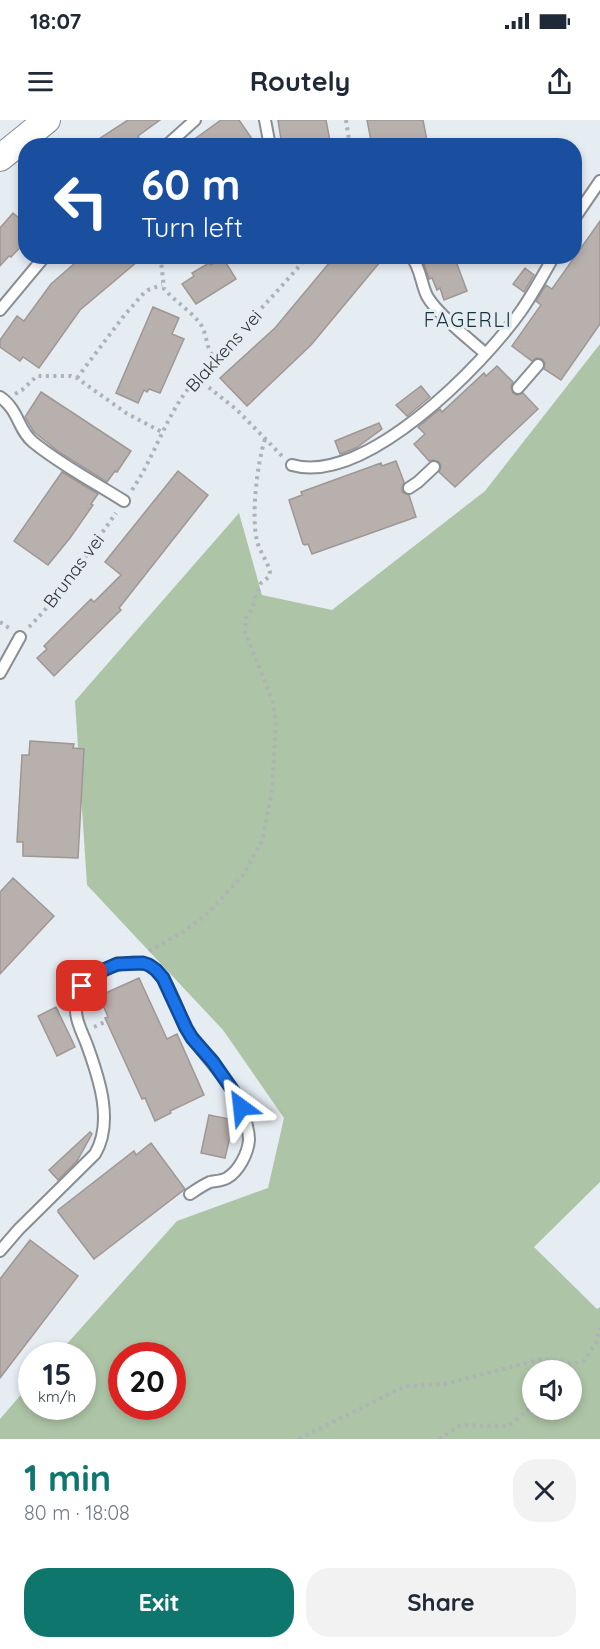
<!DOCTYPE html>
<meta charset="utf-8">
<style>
body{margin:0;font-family:Quicksand,sans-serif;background:#f2f2f3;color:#1f2937;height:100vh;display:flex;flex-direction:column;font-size:22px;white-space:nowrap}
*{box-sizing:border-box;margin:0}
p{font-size:20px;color:#747a83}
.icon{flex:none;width:33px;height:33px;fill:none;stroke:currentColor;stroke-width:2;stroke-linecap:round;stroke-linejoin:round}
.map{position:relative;height:1319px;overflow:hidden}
.panel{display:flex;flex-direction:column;background:#fff;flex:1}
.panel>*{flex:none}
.guide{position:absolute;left:18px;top:18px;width:564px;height:126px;border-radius:24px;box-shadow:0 3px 9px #0003;background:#1a4fa0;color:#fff;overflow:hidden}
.tools{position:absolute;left:522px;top:1240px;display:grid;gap:12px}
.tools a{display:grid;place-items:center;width:60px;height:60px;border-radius:50%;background:#fff;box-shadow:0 3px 9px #0003;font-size:30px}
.speed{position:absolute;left:18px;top:1222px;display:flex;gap:12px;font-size:30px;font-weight:700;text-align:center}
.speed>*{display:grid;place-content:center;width:78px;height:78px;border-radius:50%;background:#fff;box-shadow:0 3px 9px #0003;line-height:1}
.speed small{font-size:15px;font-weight:400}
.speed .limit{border:9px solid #d22;background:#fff;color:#111}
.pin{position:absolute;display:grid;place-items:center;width:51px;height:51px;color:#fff;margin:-26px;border-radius:12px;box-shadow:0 3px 9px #0006}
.me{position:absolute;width:66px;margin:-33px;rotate:330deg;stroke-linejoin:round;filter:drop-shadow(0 0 4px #0008)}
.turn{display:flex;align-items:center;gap:21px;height:126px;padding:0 24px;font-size:27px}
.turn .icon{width:78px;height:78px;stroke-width:2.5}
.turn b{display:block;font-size:42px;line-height:51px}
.round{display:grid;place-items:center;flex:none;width:63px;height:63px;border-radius:24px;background:#f2f2f3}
.head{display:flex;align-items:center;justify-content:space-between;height:102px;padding:0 24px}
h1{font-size:36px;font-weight:800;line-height:45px;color:#0f766e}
.action{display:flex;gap:12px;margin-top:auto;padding:12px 24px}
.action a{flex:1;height:69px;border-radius:24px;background:#0f766e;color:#fff;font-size:24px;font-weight:800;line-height:69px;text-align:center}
.action a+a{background:#f2f2f3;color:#1f2937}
.status{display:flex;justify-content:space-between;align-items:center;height:42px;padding:0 30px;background:#fff;direction:ltr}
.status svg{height:16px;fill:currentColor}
header{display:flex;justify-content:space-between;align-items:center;height:78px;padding:0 24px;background:#fff;font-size:27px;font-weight:800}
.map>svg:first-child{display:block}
.green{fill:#adc4a6;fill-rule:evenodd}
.building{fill:#b8b0ad;stroke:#9f9794;stroke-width:1.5}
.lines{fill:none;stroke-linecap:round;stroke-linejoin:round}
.service-casing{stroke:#888e93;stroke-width:14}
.tertiary-casing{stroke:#888e93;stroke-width:28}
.path{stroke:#aeb3b8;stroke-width:4;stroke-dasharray:3 4.5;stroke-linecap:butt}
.service{stroke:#fff;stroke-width:10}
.tertiary{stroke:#fff;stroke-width:26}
.route-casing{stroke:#114b97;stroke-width:15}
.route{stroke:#1a73e8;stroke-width:10}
.labels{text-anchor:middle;stroke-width:6;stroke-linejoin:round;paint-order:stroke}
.street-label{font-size:18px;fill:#313335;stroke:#e5ecf2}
.neighbourhood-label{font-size:20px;letter-spacing:1.5px;fill:#13343a;stroke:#e5ecf2}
</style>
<div class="status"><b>18:07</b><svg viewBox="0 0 49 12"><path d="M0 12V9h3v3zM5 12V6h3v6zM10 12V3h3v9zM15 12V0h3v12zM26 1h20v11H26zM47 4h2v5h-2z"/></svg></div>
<header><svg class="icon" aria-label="menu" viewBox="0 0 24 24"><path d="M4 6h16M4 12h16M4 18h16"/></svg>Routely<svg class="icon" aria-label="share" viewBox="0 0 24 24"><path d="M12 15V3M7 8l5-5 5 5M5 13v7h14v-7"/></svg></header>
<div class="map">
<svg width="600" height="1319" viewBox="0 0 600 1319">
<rect width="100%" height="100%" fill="#e5ecf2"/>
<!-- green -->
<path class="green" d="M600 224V1062L534 1127 597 1189 600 1187V1319H0V1299L31 1263 32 1287H82V1236H56L177 1101 268 1068 284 998 223 910 87 765 75 581 239 393 262 475 332 490 485 371ZM122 1236H172V1287H122ZM532 1251H572V1290H532Z"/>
<!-- building -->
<path class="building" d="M128 0H160L138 16 144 26H88Z
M221 0H239L257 26H185Z
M278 0H326L331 26H282Z
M367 0H423L428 26H372Z
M13 93 26 104V121L11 137 9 136 0 146V108Z
M600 101V204L561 260 544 249 545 243 542 239 536 238 532 241 512 226 541 185 536 181 546 165 552 169Z
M83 136H144L80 190 39 248 23 237 20 241 0 227V220L17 196 24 201 51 164Z
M335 136H385L311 225 247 286 220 258 275 208Z
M424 136H454L467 171 444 180 440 168 437 170 432 158 429 159 424 144 427 143Z
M223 138 236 159 196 184 182 164 194 156 192 153 209 143 211 145Z
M525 148 534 155 524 172 513 164Z
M153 187 179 198 172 214 184 219 160 273 149 269 147 272 144 270 138 283 116 273Z
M497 246 513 262 511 267 513 273 517 275 523 273 538 289 455 367 439 352 441 346 439 342 433 340 429 341 414 324 425 314 418 307 440 289 442 292 484 253 486 256Z
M421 266 430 277 407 296 396 285Z
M41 272 131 331 117 352 115 351 107 362 59 332 34 312 25 297Z
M379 303 382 309 356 328 340 334 335 321Z
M396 341 404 362 402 368V372L409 375 416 397 312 434 308 424 305 425 303 424 289 380 302 375 301 372 381 343 382 346Z
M178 351 208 375 119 488 121 490 54 556 37 538 47 529 44 526 91 479 94 482 121 455 105 442Z
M62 352 98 374 91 384 93 385 70 418 48 445 14 421Z
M30 621 74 624 73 628 84 629 78 738 23 736V722H17L22 635H29Z
M13 758 54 796 0 854V772Z
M139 858 167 919 177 914 204 975 170 991 171 993 155 1001 145 978 142 979 105 898 108 897 99 876Z
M56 887 75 927 57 936 38 896Z
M209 995 234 1000 225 1038 201 1033Z
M90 1012 92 1014 77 1041 58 1060 49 1050Z
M151 1023 185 1069 94 1139 58 1092V1090L134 1031 136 1035Z
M30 1120 78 1156 0 1258V1159Z"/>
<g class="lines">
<defs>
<path id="service" d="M265 0 270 26
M166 26 195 0
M574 99 600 61
M411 136C421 148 421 164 427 176 437 194 470 220 486 234
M0 190 45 136
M518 268 538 245
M0 277C19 290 18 310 33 322 61 345 94 362 124 381
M292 345C365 366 482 246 521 191 533 174 543 155 554 136
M409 368 418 362 434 347
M0 553 20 517
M0 1131 19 1109 95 1034C114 1002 99 958 87 925 83 914 76 902 76 891 76 871 88 857 105 849 118 844 132 840 145 844 167 849 177 893 188 911 208 943 240 967 247 1006 248 1010 249 1015 249 1020 248 1033 239 1051 227 1058 222 1061 215 1061 210 1062 203 1065 196 1070 190 1074"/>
<path id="tertiary" d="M0 38 47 0"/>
</defs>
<!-- service casing -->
<use href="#service" class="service-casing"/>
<!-- tertiary casing -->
<use href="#tertiary" class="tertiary-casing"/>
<!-- path -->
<path class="path" d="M346 0 350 26
M171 136 161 141 164 169C175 181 189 190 199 202 208 213 205 228 214 237
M77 258 123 197 142 175 148 170 162 165
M197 258 237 290 282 336
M15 274 22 270 37 256H71L77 258 126 293 162 312
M132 370C153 339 163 304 185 273 203 248 224 227 246 204 268 182 288 159 308 136
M0 502 9 508
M29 507C62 474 89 431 116 393
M149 831 183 812 207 794 243 755 262 721 272 670 276 603 273 582 245 512 246 498 253 487 255 478 261 463 269 457 270 451C267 441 260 432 257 421 251 396 257 344 265 319
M94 907 107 901
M540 1251 542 1239
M299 1319 405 1266 445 1264 542 1239 573 1244 584 1241 596 1223 600 1208
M439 1319 461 1305 508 1306 532 1287"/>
<!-- service -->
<use href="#service" class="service"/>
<!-- tertiary -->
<use href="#tertiary" class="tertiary"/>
</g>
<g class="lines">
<defs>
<path id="route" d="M82 866 97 853 117 844 143 843 149 845 156 850 163 858 186 908 192 918 213 942 236 975 241 987"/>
</defs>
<!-- route casing -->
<use href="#route" class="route-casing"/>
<!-- route -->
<use href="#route" class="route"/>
</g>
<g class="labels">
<!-- street labels -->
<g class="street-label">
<text transform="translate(224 231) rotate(-48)" y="6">Blakkens vei</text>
<text transform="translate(74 451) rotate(-53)" y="6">Brunas vei</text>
</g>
<!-- neighbourhood labels -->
<g class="neighbourhood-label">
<text x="468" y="207">FAGERLI</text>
</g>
</g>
</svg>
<div class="tools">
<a><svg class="icon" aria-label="sound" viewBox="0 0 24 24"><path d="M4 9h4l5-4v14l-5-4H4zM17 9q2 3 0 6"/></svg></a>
</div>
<div class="speed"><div>15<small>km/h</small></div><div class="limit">20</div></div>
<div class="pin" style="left:82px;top:866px;background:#d93025"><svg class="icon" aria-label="arrive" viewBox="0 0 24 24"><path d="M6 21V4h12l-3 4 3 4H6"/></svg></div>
<svg class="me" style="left:241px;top:987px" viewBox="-20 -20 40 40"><path d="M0-17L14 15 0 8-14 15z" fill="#1a73e8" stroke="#fff" stroke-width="4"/></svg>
<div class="guide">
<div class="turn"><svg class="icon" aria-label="left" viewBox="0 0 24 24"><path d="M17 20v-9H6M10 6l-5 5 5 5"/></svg><div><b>60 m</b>Turn left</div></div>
</div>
</div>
<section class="panel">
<div class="head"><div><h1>1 min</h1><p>80 m · 18:08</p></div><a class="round"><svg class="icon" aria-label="close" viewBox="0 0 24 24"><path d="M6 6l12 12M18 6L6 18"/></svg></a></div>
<div class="action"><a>Exit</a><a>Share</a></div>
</section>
